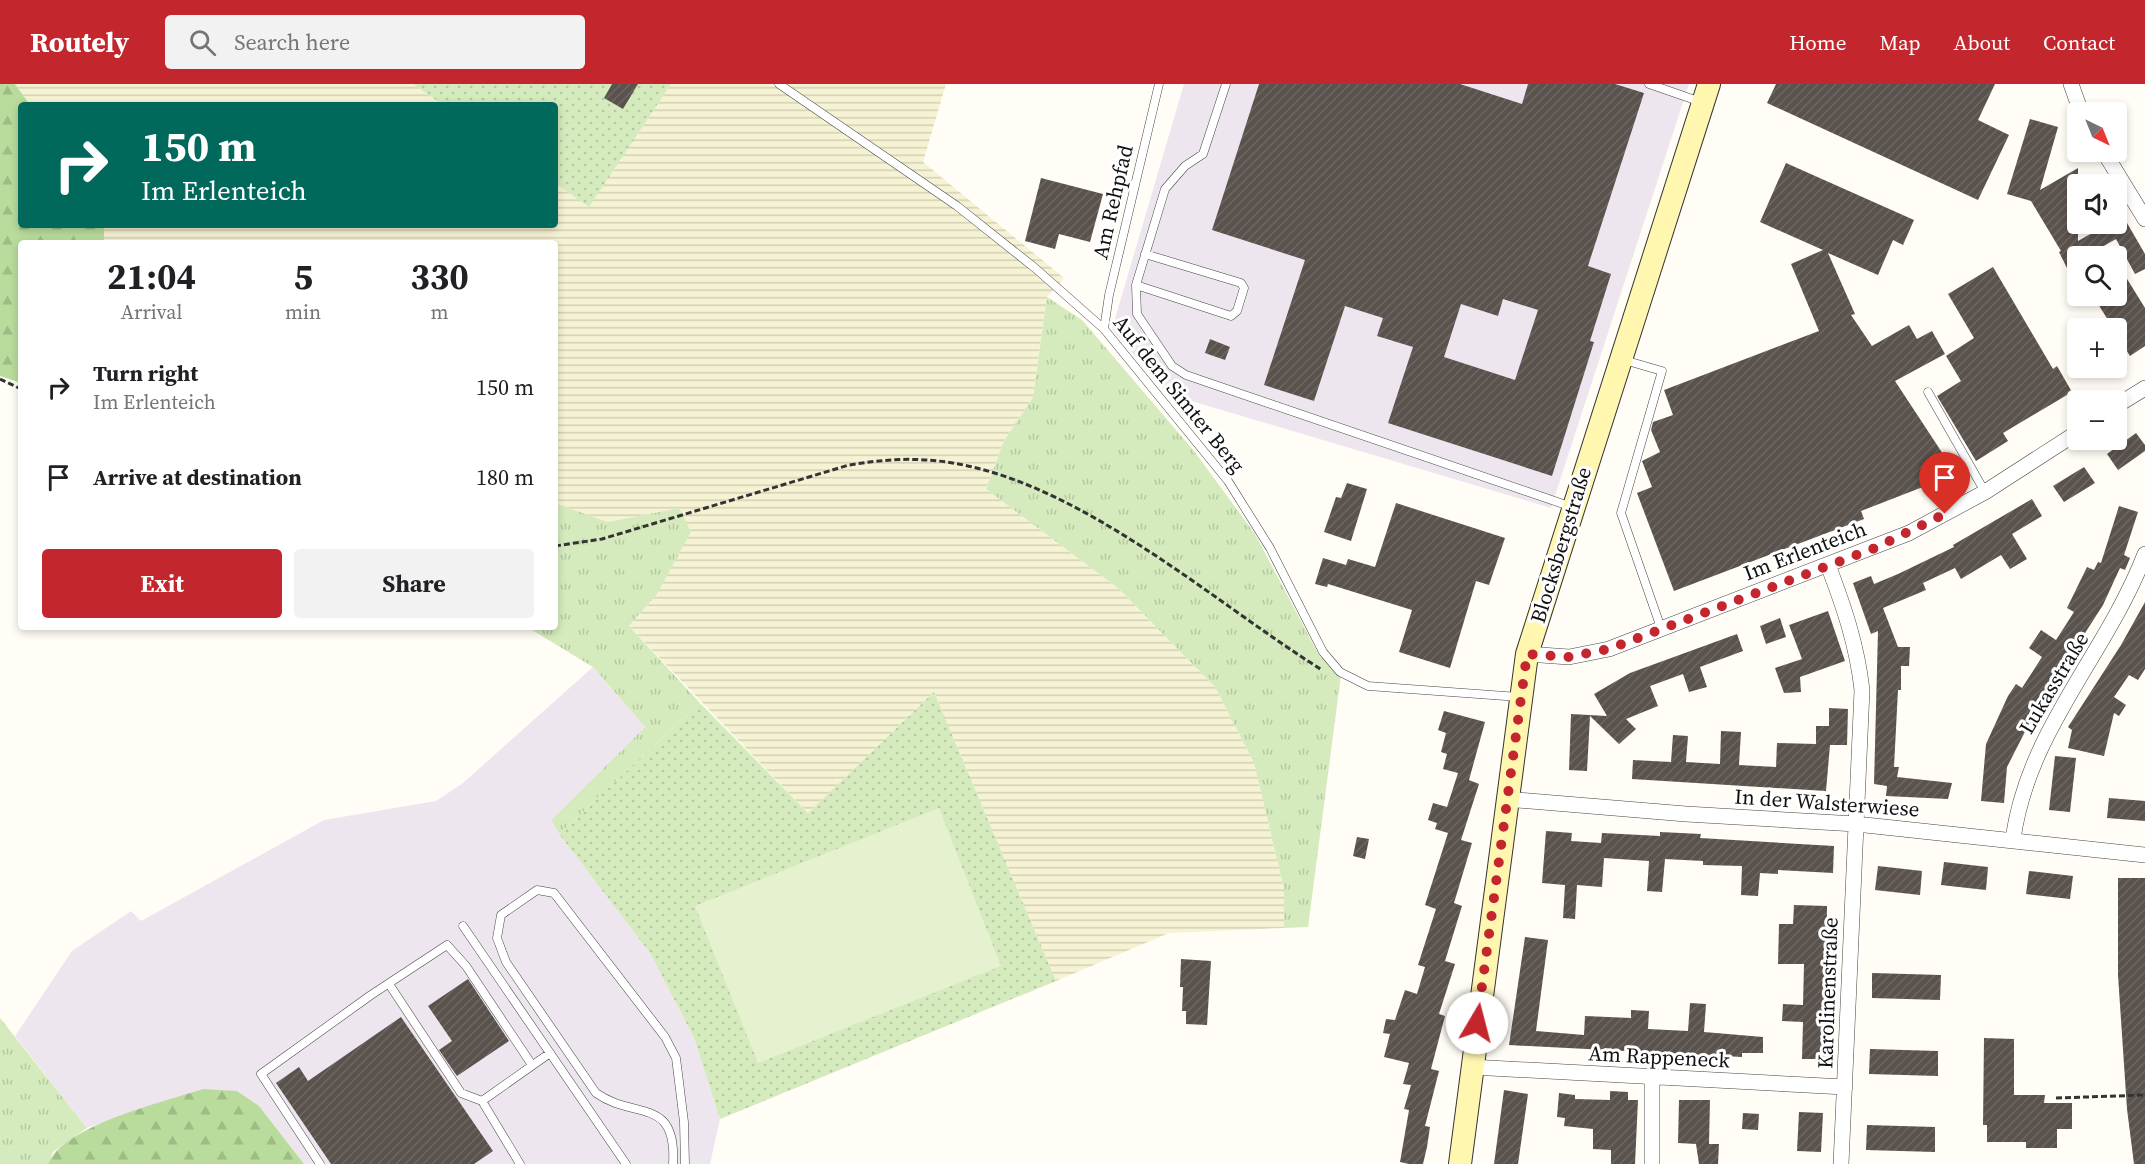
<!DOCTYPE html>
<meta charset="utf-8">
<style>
body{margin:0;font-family:"Source Serif 4",serif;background:#f2f2f2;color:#202124;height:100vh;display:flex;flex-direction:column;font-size:22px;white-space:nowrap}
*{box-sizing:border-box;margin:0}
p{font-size:20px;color:#757577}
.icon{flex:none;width:33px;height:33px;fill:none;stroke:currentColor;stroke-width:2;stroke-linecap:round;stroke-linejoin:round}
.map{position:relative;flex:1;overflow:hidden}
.panel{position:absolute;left:18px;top:156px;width:540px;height:390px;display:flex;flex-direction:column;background:#fff;border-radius:6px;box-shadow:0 3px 9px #0003}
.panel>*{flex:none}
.banner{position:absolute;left:18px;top:18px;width:540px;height:126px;border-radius:6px;box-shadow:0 3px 9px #0003;background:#00695c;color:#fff;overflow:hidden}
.needle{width:39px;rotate:137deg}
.tools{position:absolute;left:2067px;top:18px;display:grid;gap:12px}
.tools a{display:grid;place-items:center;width:60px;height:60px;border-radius:6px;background:#fff;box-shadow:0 3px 9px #0003;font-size:30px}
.pin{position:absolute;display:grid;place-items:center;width:51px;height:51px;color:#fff;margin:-62px -26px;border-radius:50% 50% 50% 0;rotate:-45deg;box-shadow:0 0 6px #0007}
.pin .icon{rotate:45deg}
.me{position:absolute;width:66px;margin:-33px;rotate:8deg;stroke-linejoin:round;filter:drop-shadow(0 0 4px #0008)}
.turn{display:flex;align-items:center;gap:21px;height:126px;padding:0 24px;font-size:27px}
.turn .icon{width:78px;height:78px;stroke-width:2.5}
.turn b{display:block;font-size:42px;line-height:51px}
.eta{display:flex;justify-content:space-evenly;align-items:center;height:102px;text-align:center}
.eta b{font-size:36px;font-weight:700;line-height:42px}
.action{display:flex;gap:12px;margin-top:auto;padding:12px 24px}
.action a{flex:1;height:69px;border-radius:6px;background:#c4262e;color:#fff;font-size:24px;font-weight:700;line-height:69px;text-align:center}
.action a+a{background:#f2f2f2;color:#202124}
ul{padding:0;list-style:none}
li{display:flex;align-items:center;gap:18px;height:90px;padding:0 24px}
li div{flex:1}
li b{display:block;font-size:22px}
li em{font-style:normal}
header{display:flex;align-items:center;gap:36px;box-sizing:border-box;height:84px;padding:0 30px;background:#c4262e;color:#fff}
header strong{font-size:28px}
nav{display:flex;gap:33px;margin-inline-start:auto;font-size:21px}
.search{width:420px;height:54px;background:#f2f2f2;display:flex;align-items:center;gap:15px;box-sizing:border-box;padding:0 21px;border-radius:6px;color:#757577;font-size:22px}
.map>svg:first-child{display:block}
.industrial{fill:#eee6ef}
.farmland{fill:url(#farmland-rules)}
.grass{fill:url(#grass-tufts)}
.forest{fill:url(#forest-firs)}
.park{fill:url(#park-dots)}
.pitch{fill:#e6f2cf}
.building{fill:url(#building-hatch);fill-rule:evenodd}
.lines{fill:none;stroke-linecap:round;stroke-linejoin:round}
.lane-casing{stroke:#444;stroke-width:9}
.street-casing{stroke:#444;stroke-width:16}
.secondary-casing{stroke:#333;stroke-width:24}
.path{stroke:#333;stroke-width:3;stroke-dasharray:6 3;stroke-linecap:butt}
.lane{stroke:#fff;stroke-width:8}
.street{stroke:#fff;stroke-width:15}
.secondary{stroke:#fff6b0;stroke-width:22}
.route{stroke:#c4262e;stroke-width:10;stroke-dasharray:0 18}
.labels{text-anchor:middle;stroke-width:6;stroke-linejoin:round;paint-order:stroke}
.street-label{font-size:21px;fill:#111;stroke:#fff}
</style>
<header>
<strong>Routely</strong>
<div class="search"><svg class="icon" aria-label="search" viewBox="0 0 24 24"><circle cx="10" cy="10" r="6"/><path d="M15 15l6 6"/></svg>Search here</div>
<nav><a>Home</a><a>Map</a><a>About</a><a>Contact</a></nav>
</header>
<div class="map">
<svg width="2145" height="1080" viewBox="0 0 2145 1080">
<defs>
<pattern id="farmland-rules" width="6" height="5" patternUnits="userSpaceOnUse" patternTransform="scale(1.5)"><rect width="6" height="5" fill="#f6f3d4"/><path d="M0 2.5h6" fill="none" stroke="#d2cfb5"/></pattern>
<pattern id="grass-tufts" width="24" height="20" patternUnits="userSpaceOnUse" patternTransform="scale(1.5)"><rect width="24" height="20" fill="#d5ebbd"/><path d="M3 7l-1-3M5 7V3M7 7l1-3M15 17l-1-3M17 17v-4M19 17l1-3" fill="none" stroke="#b6c8a1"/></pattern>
<pattern id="forest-firs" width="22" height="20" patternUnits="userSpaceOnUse" patternTransform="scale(1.5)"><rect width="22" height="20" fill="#b9dc9c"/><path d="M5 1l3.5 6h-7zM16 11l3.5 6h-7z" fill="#9ebc85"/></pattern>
<pattern id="park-dots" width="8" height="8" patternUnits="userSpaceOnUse" patternTransform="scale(1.5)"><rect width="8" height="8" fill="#d5ebbd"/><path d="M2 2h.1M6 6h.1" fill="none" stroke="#b6c8a1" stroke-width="1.8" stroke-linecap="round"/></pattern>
<pattern id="building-hatch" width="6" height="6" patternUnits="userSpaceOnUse" patternTransform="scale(1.5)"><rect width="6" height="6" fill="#5a524d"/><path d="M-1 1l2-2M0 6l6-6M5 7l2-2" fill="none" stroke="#6d6662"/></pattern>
</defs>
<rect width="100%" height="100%" fill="#fffdf5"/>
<!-- industrial -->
<path class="industrial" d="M1184 0H1689L1551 424 1168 310 1112 245Z
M593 583 645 643 551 736 559 750 650 869 694 954 720 1035 710 1080H304L259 1022 203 1005 87 1044 15 952 72 867 131 827 141 837 324 736 436 717 463 699Z"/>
<!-- farmland -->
<path class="farmland" d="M15 0H413L443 21H30Z
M671 0H946L923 78 1064 194 1047 213 1033 313 1004 357 986 405 1119 505 1215 603 1254 679 1284 805V844L1169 849 1056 897 934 608 808 729 629 542 657 510 679 424 608 438 555 419V159H104V141H555V99L589 122Z"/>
<!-- grass -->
<path class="grass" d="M1047 213 1082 236 1194 367 1255 450 1320 573 1342 583 1308 843 1284 844V805L1254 679 1215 603 1119 505 986 405 1004 357 1033 313Z
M555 419 608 438 679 424 691 448 657 510 629 542 700 619 559 750 551 736 645 643 593 583 527 543H555Z
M0 934 87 1044 53 1068 48 1080H0Z"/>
<!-- forest -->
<path class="forest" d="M0 0H15L30 21H21V141H104V159H21V299L0 292Z
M203 1005 237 1007 259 1022 304 1080H48C64 1041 164 1018 203 1005Z"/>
<!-- park -->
<path class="park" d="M413 0H671L589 123 555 99V21H443Z
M934 608 1056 897 720 1035 694 954 650 869 559 750 700 619 808 729Z"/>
<!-- pitch -->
<path class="pitch" d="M939 724 1001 882 758 979 695 822Z"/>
<!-- building -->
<path class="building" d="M612 0H638L623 25 604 14Z
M1259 0H1460L1522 20 1528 0H1615L1644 9 1588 182 1611 190 1590 257 1594 258 1552 392 1388 339 1413 263 1377 252 1383 234 1345 222 1314 317 1264 301 1305 176 1212 146ZM1503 215 1538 226 1515 296 1444 273 1461 220 1498 232Z
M1776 0H1995L1978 36 2009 51 1978 116 1767 19Z
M2030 35 2058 43 2040 106 2078 84V157L2108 140H2116V120L2145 170V185L2135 190 2116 155 2086 172H2078V178L2067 184 2059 168 2061 167 2031 117 2007 110Z
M1786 79 1914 136 1903 161 1893 156 1878 191 1828 169 1855 230 1851 231 1872 262 1909 241 1917 255 1932 247 1945 270 1895 297 1941 367 1951 392 1861 427 1864 435 1674 507 1637 409 1652 403 1642 377 1660 368 1651 346 1653 338 1673 331 1664 306 1819 247 1791 180 1823 166 1760 138Z
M1041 94 1103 110 1090 158 1059 150 1055 165 1025 157Z
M2116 177 2145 224V262L2130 272 2116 250V244H2113L2093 212H2116Z
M1993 183 2053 285 2057 282 2072 308 2003 349 2008 357 1976 377 1937 312 1961 297 1946 272 1974 254 1948 210Z
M1210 255 1230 263 1225 276 1205 269Z
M2136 349 2145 361V367L2118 386 2107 370Z
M2084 383 2095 399 2064 418 2053 402Z
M1347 399 1367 405 1351 457 1324 448 1336 413 1341 414Z
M2032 415 2042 432 2012 450 2027 475 2010 485 2001 471 1961 495 1955 484 1923 499 1926 506 1883 524 1898 563H1910L1909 582H1901V606H1898L1894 683H1899L1897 693 1952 699 1948 715 1886 712 1887 702 1874 700 1878 547 1871 550 1853 499 1871 492 1874 500 1898 490 1954 463 1953 461Z
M1396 419 1505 454 1489 501 1476 497 1450 584 1399 568 1412 526 1328 500 1327 503 1315 500 1323 474 1346 481 1348 475 1375 483Z
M2119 422 2138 428 2124 471 2130 474 2125 486 2120 484 2103 521 2037 624 2007 683 2004 719 1981 717 1986 660 2008 612 2016 600 2022 604 2042 573 2029 564 2041 546 2056 556 2074 528 2067 524 2087 483 2094 486 2098 478 2101 479Z
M2145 518V585L2138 596 2129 591 2114 613 2126 621 2119 632 2114 629 2104 672 2068 664 2072 646 2068 643 2121 561Z
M1828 527 1845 577 1800 593 1801 608 1784 609 1775 584 1802 575 1789 541Z
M1780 534 1786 553 1766 560 1760 542Z
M1737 550 1743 567 1700 583 1707 603 1689 608 1683 590 1650 602 1658 622 1626 635 1636 645 1619 660 1590 632 1587 687 1569 686 1571 630 1607 632 1594 610 1630 589Z
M1829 624 1848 625 1847 661H1830L1826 707 1632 695 1633 676 1671 678 1673 651 1688 652 1686 678 1720 680 1721 647 1741 648 1739 681 1776 683 1777 659 1816 660V642H1829Z
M1444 627 1485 638 1469 696 1479 700 1461 756 1472 759 1454 819 1462 822 1445 877 1455 880 1439 930 1445 932 1431 985 1439 987 1425 1042 1430 1043 1427 1063 1423 1080H1409L1400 1078 1409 1026 1404 1025 1411 1001 1403 1000 1409 979 1384 973 1390 950 1383 949 1386 935 1395 936 1405 906 1417 910 1425 883 1418 881 1436 825 1425 821 1448 749 1435 745 1437 739 1428 736 1433 719 1447 723 1458 689 1443 685 1447 670 1441 668 1446 649 1438 646Z
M2055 672 2076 674 2070 728 2049 726Z
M2109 714 2145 717V737L2107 734Z
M1546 747 1572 749 1571 757 1601 759 1602 749 1660 752V748L1701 750 1700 754 1834 762 1833 789 1778 786V790L1760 789 1758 812 1741 811 1742 782 1703 781V777L1665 775 1662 808 1647 807 1649 777 1604 774 1602 803 1577 801 1575 835 1563 834 1565 801 1542 799Z
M1357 753 1369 755 1365 775 1353 772Z
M1944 778 1988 783 1986 806 1941 801Z
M1878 782 1922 787 1920 811 1875 806Z
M2029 787 2073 792 2070 815 2026 810Z
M2118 794H2145V1080H2134L2127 1025 2118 891Z
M1794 821 1827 822 1825 975H1802L1803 938 1782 937 1783 920 1803 921 1804 880H1778L1779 840H1793Z
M1525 853 1548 856 1536 947 1584 951 1585 932 1631 934V926L1649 927 1648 945 1688 947 1690 919 1706 920 1704 948 1763 953V969H1742V973L1509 961Z
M1181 875 1211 877 1207 941 1186 940V927H1182L1183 903H1180Z
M1872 889 1941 891 1940 916 1872 914Z
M468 895 509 957 457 992 439 966 452 957 428 922Z
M401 933 493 1067 474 1080H331L276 999 299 983 308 997Z
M1984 954 2014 955V1011H2045L2044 1019H2072V1045H2057V1064H2026V1058H1987V1041H1983Z
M1870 965 1938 967V992L1869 990Z
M1504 1006 1528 1010 1518 1080H1494Z
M1610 1007 1628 1008V1016H1638L1635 1080H1611V1066L1593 1065V1045L1564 1042 1565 1034 1557 1033 1559 1009 1575 1011V1015L1610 1016Z
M1679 1016H1710L1709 1060H1719L1718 1080H1699L1696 1060 1678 1059Z
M1799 1028 1823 1029 1821 1068 1797 1067Z
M1743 1029 1759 1030 1758 1046 1742 1045Z
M1867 1041 1935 1043V1068L1866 1066Z"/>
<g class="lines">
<defs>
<path id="lane" d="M779 0 957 122 1035 184 1104 245 1228 397 1270 464 1323 568 1340 588 1368 602 1519 613
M1226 0 1203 70 1185 82 1165 105 1136 201 1137 230 1172 282 1186 291 1572 423
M1649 0 1701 18
M1136 201 1231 232 1237 227 1244 204 1241 199 1145 170
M1104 245 1109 211 1159 0
M1624 276 1662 287 1621 429 1661 544
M1928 308 1985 408
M463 842 626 1080
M389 900 461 1009 482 1017
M320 1080 261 990 371 911 447 861 466 882 532 981
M520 1080 482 1017 550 969
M673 1080C677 1012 634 1036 596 1009L506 878 497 854 501 831 537 806 554 809 665 953 676 974 684 1038 685 1080"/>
<path id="street" d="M2071 0 2081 28
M2104 68 2145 135
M2116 322 2145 304
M1828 481C1844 523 1857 561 1862 606L1841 1080
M1527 570 1569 573 1609 565 1909 449 1985 408 2078 348
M1506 715 1686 730 1856 740 2145 771
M2013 755C2028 646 2106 571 2145 470
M1471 983 1845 1003
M1652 1080V994"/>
<path id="secondary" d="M1460 1080 1527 570 1709 0"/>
</defs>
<!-- lane casing -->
<use href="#lane" class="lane-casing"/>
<!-- street casing -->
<use href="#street" class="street-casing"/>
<!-- secondary casing -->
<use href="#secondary" class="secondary-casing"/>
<!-- path -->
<path class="path" d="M0 295 21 305
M555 462 602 455 849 381C875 377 899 374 926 376 1065 384 1207 514 1322 586
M2056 1014 2145 1011"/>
<!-- lane -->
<use href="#lane" class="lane"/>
<!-- street -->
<use href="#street" class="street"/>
<!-- secondary -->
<use href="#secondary" class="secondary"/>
</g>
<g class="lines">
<!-- route -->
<path class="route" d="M1477 939 1527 570 1569 573 1609 565 1875 464 1945 430"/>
</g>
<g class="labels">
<!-- street labels -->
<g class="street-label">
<text transform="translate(1113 118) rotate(-77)" y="7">Am Rehpfad</text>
<text transform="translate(1179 310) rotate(51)" y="7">Auf dem Simter Berg</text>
<text transform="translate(1561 461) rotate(-73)" y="7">Blocksbergstraße</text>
<text transform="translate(1805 467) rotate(-21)" y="7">Im Erlenteich</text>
<text transform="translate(2054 599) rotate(-59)" y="7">Lukasstraße</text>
<text transform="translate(1827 719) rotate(4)" y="7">In der Walsterwiese</text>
<text transform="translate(1828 909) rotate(-88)" y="7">Karolinenstraße</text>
<text transform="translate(1659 973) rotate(3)" y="7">Am Rappeneck</text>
</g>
</g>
</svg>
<div class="tools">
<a><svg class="needle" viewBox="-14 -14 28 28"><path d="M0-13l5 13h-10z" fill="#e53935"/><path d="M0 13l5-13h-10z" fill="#757577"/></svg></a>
<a><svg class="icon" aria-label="sound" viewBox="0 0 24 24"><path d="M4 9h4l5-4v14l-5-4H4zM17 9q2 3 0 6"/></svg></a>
<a><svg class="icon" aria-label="search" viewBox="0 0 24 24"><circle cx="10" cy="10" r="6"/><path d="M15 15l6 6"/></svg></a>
<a>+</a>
<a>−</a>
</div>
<div class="pin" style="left:1945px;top:430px;background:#d93025"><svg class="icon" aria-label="arrive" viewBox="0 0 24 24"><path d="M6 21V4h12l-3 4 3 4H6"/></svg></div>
<svg class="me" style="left:1477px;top:939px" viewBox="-20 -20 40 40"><circle r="19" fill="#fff"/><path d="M0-13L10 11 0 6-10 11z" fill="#c4262e"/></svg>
<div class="banner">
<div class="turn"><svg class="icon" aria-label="right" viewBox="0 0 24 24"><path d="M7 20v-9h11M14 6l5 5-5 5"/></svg><div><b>150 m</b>Im Erlenteich</div></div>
</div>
<section class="panel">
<div class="eta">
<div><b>21:04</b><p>Arrival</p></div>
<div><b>5</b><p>min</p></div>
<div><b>330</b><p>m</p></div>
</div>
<ul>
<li><svg class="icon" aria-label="right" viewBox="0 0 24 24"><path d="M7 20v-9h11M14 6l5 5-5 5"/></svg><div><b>Turn right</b><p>Im Erlenteich</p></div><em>150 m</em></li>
<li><svg class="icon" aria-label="arrive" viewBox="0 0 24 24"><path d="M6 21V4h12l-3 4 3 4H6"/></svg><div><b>Arrive at destination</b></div><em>180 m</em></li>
</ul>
<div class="action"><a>Exit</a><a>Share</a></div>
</section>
</div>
